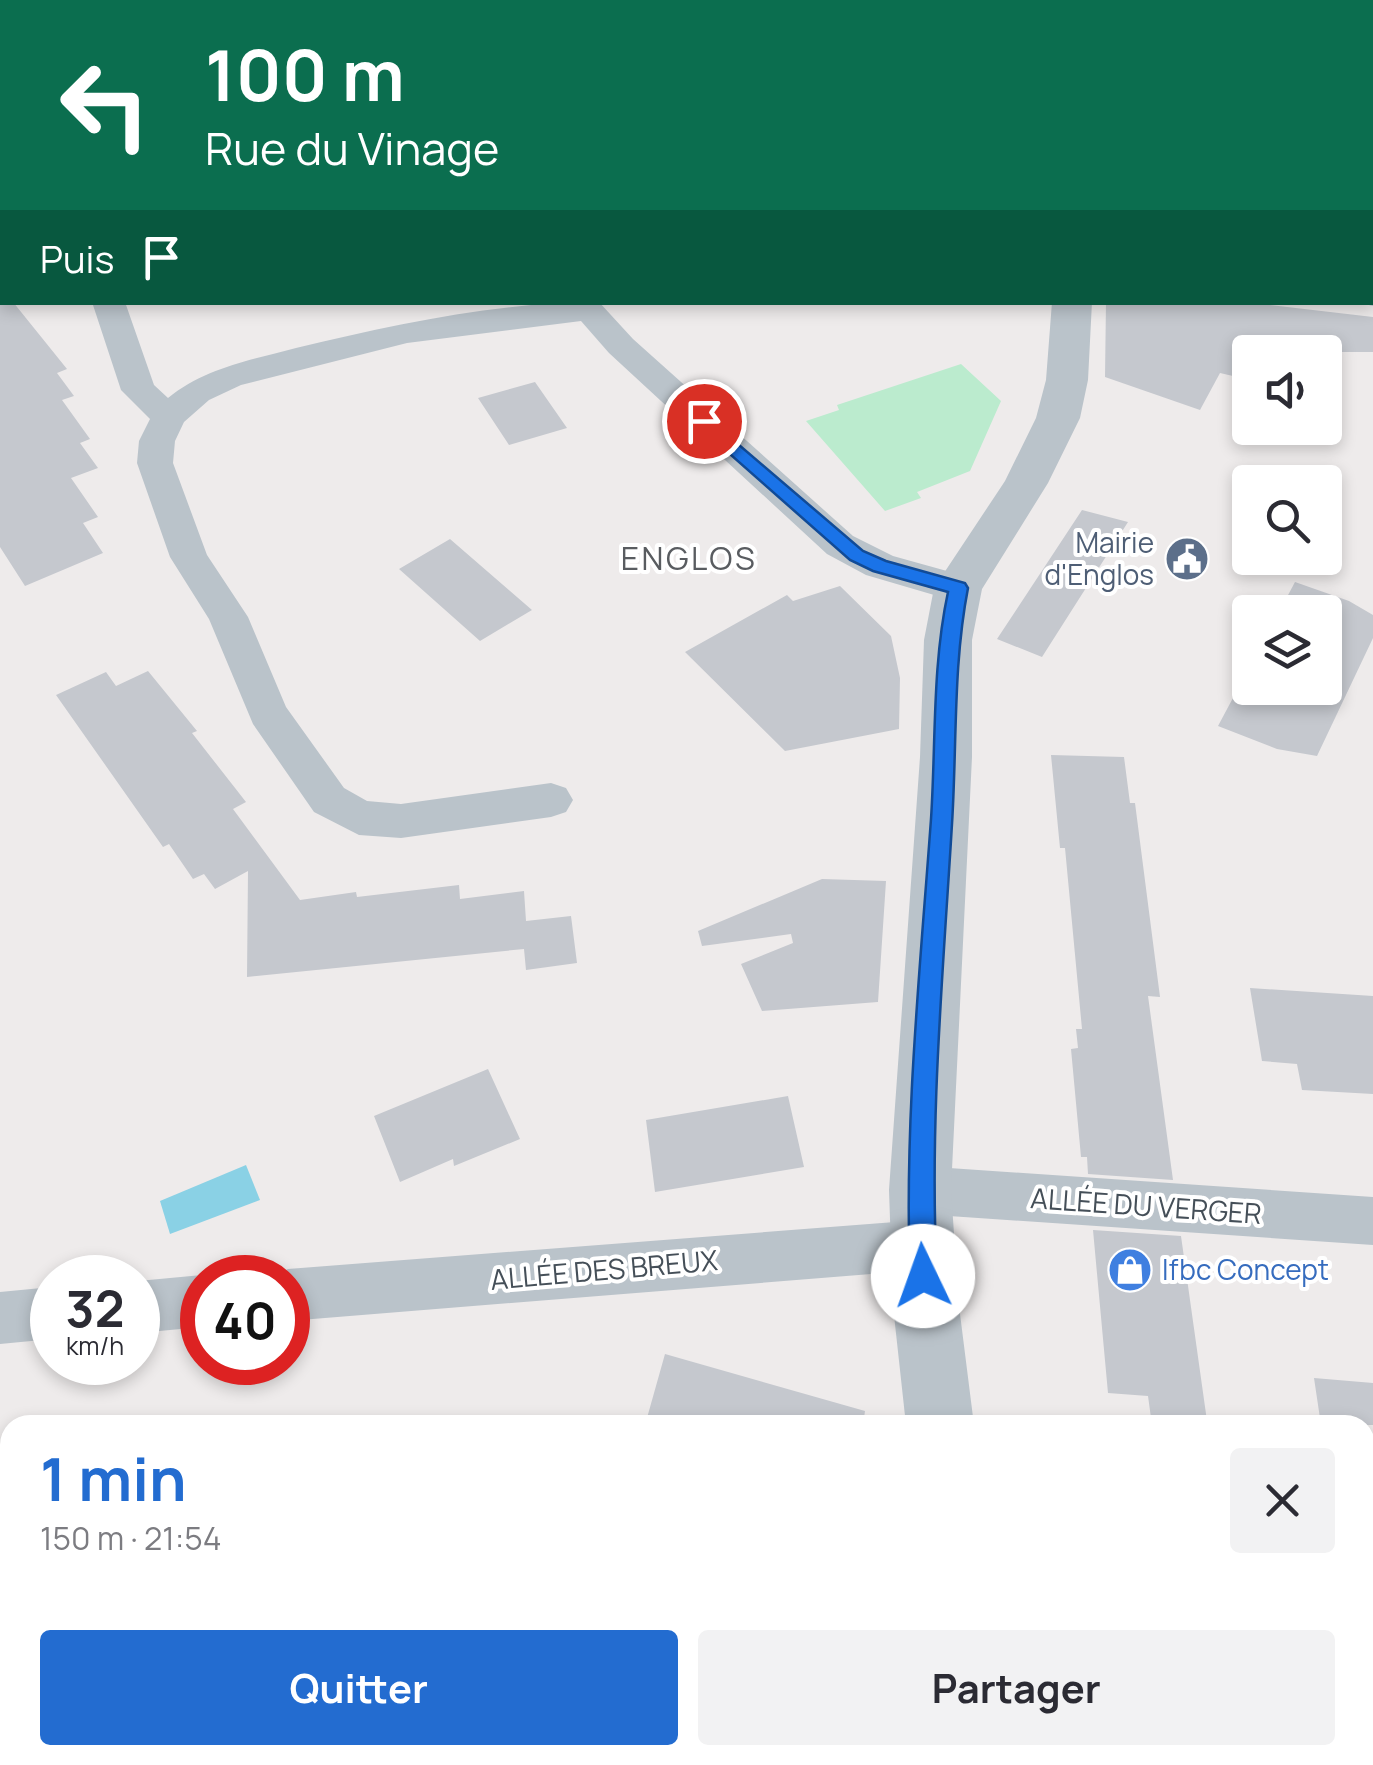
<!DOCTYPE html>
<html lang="fr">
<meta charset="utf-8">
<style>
body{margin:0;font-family:Manrope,sans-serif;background:#f2f2f3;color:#2b2b33;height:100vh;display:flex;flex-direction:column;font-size:38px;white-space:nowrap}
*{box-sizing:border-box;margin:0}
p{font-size:32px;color:#7c7c81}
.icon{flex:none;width:55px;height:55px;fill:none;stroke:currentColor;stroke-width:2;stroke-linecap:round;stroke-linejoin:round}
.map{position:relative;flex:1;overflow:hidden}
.panel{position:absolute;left:0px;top:1415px;width:1375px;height:350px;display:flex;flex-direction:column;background:#fff;border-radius:30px 30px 0 0;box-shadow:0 5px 15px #0003}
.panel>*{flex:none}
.hud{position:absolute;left:0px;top:0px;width:1375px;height:305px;box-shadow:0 5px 15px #0003;background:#0b6e4f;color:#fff;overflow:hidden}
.tools{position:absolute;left:1232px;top:335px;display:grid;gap:20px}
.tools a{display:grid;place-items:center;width:110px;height:110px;border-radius:10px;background:#fff;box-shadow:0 5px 15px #0003;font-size:50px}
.speed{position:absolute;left:30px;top:1255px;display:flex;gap:20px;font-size:50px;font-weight:700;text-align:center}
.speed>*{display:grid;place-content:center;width:130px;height:130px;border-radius:50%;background:#fff;box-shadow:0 5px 15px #0003;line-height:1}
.speed small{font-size:25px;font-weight:400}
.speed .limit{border:15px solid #d22;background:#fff;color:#111}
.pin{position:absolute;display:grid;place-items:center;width:85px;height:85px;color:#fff;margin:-42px;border:5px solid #fff;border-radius:50%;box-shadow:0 2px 10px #0007}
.me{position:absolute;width:110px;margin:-55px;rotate:357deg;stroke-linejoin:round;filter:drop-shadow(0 0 8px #0008)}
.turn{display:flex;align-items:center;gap:35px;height:210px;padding:0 40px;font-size:45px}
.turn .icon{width:130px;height:130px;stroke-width:2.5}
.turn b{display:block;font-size:70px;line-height:85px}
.then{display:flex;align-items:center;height:95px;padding:0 40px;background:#0003;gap:20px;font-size:38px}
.round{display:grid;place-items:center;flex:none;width:105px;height:105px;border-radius:10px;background:#f2f2f3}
.head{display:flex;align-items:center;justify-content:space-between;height:170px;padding:0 40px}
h1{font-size:60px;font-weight:700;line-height:75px;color:#236cd0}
.button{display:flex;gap:20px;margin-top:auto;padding:20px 40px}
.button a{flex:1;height:115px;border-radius:10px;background:#236cd0;color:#fff;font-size:40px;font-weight:700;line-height:115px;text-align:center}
.button a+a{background:#f2f2f3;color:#2b2b33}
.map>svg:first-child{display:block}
.green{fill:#bbebce}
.water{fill:#8ad1e5}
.building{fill:#c5c8ce}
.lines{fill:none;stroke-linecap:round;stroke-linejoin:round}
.path-far1{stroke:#75c6a0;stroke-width:4;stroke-dasharray:5 4;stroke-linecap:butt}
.path{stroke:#75c6a0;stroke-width:8;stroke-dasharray:10 6;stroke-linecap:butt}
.minor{fill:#bac3ca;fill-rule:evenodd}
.tertiary{fill:#bac3ca;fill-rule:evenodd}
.route{fill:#1a73e8;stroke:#114b97;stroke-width:2.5}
.labels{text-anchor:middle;stroke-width:8;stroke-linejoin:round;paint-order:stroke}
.service-label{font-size:28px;fill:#4e5e75;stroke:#fff;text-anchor:end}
.street-label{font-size:28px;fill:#454f58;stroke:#fff}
.shop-label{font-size:28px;fill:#366cbe;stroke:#fff;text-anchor:start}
.quarter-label{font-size:32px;letter-spacing:2.5px;fill:#595c60;stroke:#fff}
</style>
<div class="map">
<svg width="1373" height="1765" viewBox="0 0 1373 1765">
<rect width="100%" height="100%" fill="#eeebeb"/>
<!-- green -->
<path class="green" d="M961 364 1001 401 970 471 917 492 921 498 885 511 806 421 839 410 837 405Z"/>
<!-- water -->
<path class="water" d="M246 1165 260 1200 170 1234 160 1201Z"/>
<!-- building -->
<path class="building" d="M0 286 2 302H13L67 369 57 373 74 396 62 400 90 439 80 443 98 468 71 478 98 517 83 523 103 553 25 586 0 547Z
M1106 302H1245L1373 317V352H1250V380L1220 373 1200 410 1105 377Z
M535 382 567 428 509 445 478 398Z
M1082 510 1128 522 1042 657 997 639Z
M450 539 495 578 532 610 480 641 399 569Z
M1295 582 1349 601 1373 615V638L1317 756 1277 749 1218 726 1250 666V688H1325V612H1279Z
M840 586 891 636 900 678 899 729 785 751 685 652 787 595 793 601Z
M148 671 197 731 192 733 246 802 233 809 300 900 356 892 357 897 459 885 460 899 524 891 526 921 571 916 577 963 526 970 524 949 247 977 248 871 215 889 204 874 193 879 169 844 163 847 56 695 106 672 116 686Z
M1051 755 1124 757 1130 803H1135L1160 997 1148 996 1173 1180 1088 1174 1087 1157H1081L1071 1049 1078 1048 1076 1029H1082L1065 848H1060Z
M822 879 886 881 878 1002 762 1011 741 964 793 943 791 934 702 946 698 931Z
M1250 988 1373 996V1094L1302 1090 1297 1064 1262 1061Z
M488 1069 520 1139 454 1166 453 1159 400 1182 374 1116Z
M788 1096 804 1167 655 1192 646 1120Z
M1093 1230 1181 1236 1207 1421 1151 1418 1148 1396 1108 1393Z
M665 1354 865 1411 863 1425H645Z
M1314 1378 1373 1383V1425H1321Z"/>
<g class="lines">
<!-- path-far1 -->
<path class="path-far1" d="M523 2 533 0
M570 2 580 0"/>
<!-- path -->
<path class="path" d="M1114 1755 1123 1765"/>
<!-- minor -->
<path class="minor" d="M0 130H2V148H0Z
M1373 286V306L1360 303 1372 302Z
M92 302H125L154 385 168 398C205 368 251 360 296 348 395 324 499 302 599 302L633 339 853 536 893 556 972 578 977 588 972 598 958 602 866 575 827 554 609 353 581 321 407 343 241 385 209 400 184 422 175 441 173 463 207 555 248 617 286 707 344 788 367 801 401 804 551 783 566 788 573 800 566 812 551 817 401 838 359 835 314 812 253 724 209 619 170 557 137 463 139 441 150 419 121 390Z
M920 1166 1373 1197V1245L920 1214 902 1207 894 1190 902 1173Z
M921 1220 940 1227 947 1245 940 1263 921 1270 288 1321V1278H269L288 1269Z
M202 1275 208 1278H202V1327L138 1333V1281Z
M52 1287V1339L0 1344V1292Z"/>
<!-- tertiary -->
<path class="tertiary" d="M773 0H806L807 2H775Z
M1052 302H1092L1088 380 1080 418 1048 483 982 589 972 640V757L951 1190 959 1306 974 1425H906L893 1306 889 1190 920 757 924 640 934 588 1005 481 1036 418 1046 380Z
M987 1755H1065L1068 1765H990Z"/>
</g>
<!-- route -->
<path class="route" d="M704 415 863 551 886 561 965 583 968 588C953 665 957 745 952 824 943 974 929 1125 937 1276L933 1285 923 1288 914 1285 910 1276C904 1123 920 971 931 819 936 743 932 666 948 592L873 571 850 560 697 425 695 421Z"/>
<!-- icons -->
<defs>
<symbol id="civic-disc" viewBox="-11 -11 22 22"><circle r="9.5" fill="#5c6f8a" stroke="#fff"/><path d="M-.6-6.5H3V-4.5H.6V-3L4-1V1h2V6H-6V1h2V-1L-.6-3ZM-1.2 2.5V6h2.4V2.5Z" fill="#fff"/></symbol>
<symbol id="shop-disc" viewBox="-11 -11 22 22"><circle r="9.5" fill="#3f7fe0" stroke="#fff"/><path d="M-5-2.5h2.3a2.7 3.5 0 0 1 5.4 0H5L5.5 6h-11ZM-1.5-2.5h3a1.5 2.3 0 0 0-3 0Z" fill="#fff"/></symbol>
</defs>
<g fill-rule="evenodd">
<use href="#civic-disc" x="1162" y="534" width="50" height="50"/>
<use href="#shop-disc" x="1105" y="1245" width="50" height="50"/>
</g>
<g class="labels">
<!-- service labels -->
<g class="service-label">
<text x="1154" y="553">Mairie<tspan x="1154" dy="32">d'Englos</tspan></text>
</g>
<!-- street labels -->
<g class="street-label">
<text transform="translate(1146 1206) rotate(4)" y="10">ALLÉE DU VERGER</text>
<text transform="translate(604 1270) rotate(-5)" y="10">ALLÉE DES BREUX</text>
</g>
<!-- shop labels -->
<g class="shop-label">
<text x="1162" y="1280">Ifbc Concept</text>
</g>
<!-- quarter labels -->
<g class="quarter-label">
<text x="689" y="570">ENGLOS</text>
</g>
</g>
</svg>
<div class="tools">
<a><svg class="icon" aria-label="sound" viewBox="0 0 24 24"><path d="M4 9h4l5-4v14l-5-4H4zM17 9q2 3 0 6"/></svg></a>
<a><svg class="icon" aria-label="search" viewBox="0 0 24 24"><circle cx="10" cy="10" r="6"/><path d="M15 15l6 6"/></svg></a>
<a><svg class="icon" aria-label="layers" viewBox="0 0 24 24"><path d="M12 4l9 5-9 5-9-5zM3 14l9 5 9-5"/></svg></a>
</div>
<div class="speed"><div>32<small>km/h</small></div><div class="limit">40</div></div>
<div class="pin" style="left:704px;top:421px;background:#d93025"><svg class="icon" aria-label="arrive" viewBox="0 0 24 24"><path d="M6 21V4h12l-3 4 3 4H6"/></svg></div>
<svg class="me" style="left:923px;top:1276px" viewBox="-20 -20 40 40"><circle r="19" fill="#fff"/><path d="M0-13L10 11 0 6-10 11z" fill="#1a73e8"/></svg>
<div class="hud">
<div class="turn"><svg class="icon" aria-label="left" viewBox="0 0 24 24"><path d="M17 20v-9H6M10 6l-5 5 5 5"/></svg><div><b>100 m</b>Rue du Vinage</div></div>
<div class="then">Puis<svg class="icon" aria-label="arrive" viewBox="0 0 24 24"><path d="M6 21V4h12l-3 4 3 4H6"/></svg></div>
</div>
<section class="panel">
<div class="head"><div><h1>1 min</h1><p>150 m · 21:54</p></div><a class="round"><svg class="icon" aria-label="close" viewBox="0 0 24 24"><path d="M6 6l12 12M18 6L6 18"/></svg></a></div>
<div class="button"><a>Quitter</a><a>Partager</a></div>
</section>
</div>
